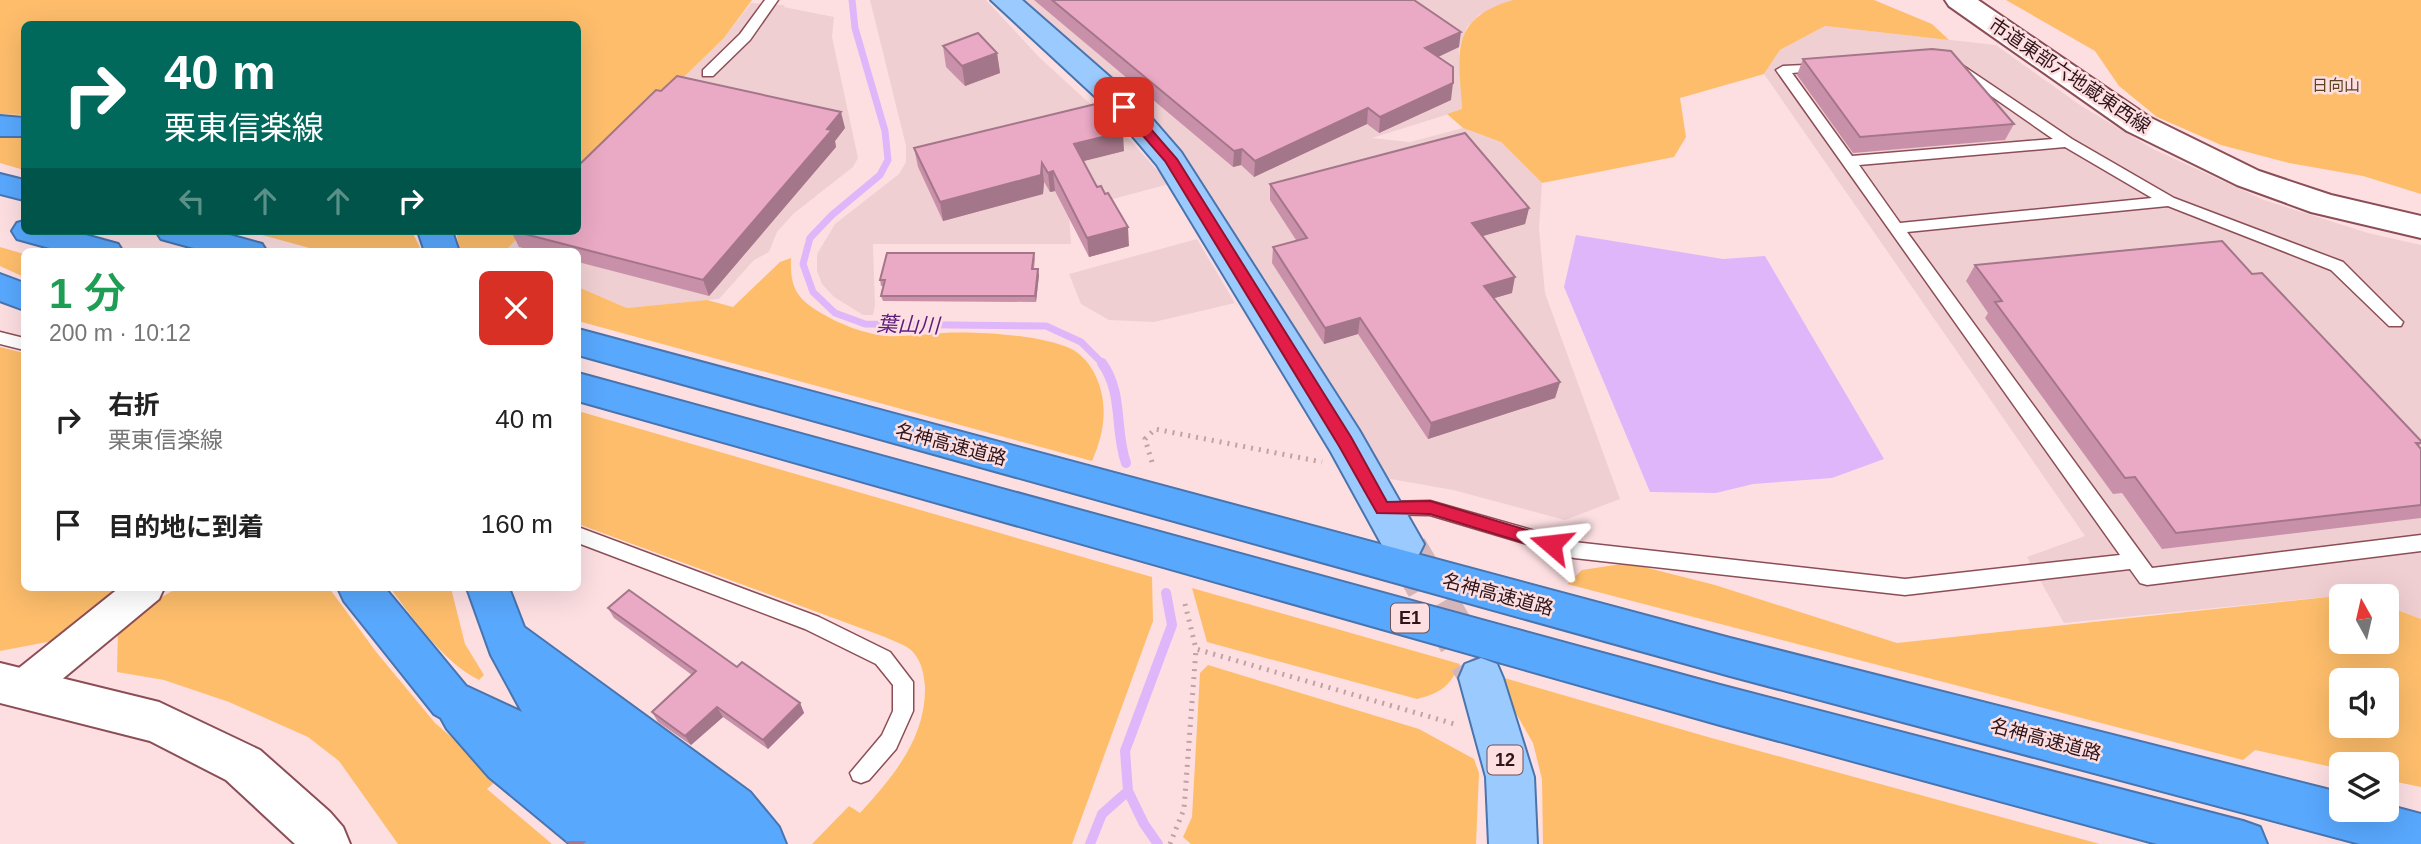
<!DOCTYPE html>
<html lang="ja">
<meta charset="utf-8">
<style>
body{margin:0;font-family:Helvetica,"Noto Sans JP",sans-serif;background:#f6f6f6;color:#222;height:100vh;display:flex;flex-direction:column;font-size:26px;white-space:nowrap}
*{box-sizing:border-box;margin:0}
p{font-size:23px;color:#767676}
.icon{flex:none;width:38px;height:38px;fill:none;stroke:currentColor;stroke-width:2;stroke-linecap:round;stroke-linejoin:round}
.map{position:relative;flex:1;overflow:hidden}
.side{position:absolute;left:21px;top:248px;width:560px;height:343px;display:flex;flex-direction:column;background:#fff;border-radius:10px;box-shadow:0 7px 28px #0002}
.side>*{flex:none}
.banner{position:absolute;left:21px;top:21px;width:560px;height:214px;border-radius:10px;box-shadow:0 7px 28px #0002;background:#00695c;color:#fff;overflow:hidden}
.needle{width:46px;rotate:352deg}
.controls{position:absolute;left:2329px;top:584px;display:grid;gap:14px}
.controls a{display:grid;place-items:center;width:70px;height:70px;border-radius:10px;background:#fff;box-shadow:0 7px 28px #0002;font-size:35px}
.pin{position:absolute;display:grid;place-items:center;width:60px;height:60px;color:#fff;margin:-30px;border-radius:14px;box-shadow:0 4px 10px #0006}
.me{position:absolute;width:77px;margin:-38px;rotate:287deg;stroke-linejoin:round;filter:drop-shadow(0 0 5px #0008)}
.turn{display:flex;align-items:center;gap:24px;height:147px;padding:0 28px;font-size:32px}
.turn .icon{width:91px;height:91px;stroke-width:2.5}
.turn b{display:block;font-size:49px;line-height:60px}
.lanes{display:flex;align-items:center;height:66px;padding:0 28px;background:#0003;justify-content:center;gap:35px;direction:ltr}
.lanes .off{opacity:.35}
.round{display:grid;place-items:center;flex:none;width:74px;height:74px;border-radius:10px;background:#f6f6f6}
.overview{display:flex;align-items:center;justify-content:space-between;height:119px;padding:0 28px}
h1{font-size:42px;font-weight:600;line-height:52px;color:#1e9e55}
ul{padding:0;list-style:none}
li{display:flex;align-items:center;gap:21px;height:105px;padding:0 28px}
li div{flex:1}
li b{display:block;font-size:26px}
li em{font-style:normal}
.map>svg:first-child{display:block}
.built{fill:#f0cfd2}
.green{fill:#fdbd6b;fill-rule:evenodd}
.water{fill:#dfb6f9}
.lines{fill:none;stroke-linecap:round;stroke-linejoin:round}
.stream-far1{stroke:#dfb6f9;stroke-width:7}
.stream{stroke:#dfb6f9;stroke-width:10}
.primary-tunnel{stroke:#d4b6ba;stroke-width:43;stroke-dasharray:43 21;stroke-linecap:butt}
.lane-casing{stroke:#8c4e56;stroke-width:3}
.street-casing{stroke:#8c4e56;stroke-width:4}
.secondary-casing{stroke:#8c4e56;stroke-width:4}
.primary-casing{stroke:#4974ae;stroke-width:4}
.highway-casing{stroke:#4974ae;stroke-width:4}
.path{stroke:#bfa2a5;stroke-width:5;stroke-dasharray:2 6;stroke-linecap:butt}
.lane{fill:#fff;fill-rule:evenodd}
.street{fill:#fff;fill-rule:evenodd}
.secondary{fill:#fff;fill-rule:evenodd}
.primary{fill:#9bcbfe;fill-rule:evenodd}
.highway{fill:#58a8fe;fill-rule:evenodd}
.wall{fill:#c991a9}
.shaded-wall{fill:#a47689}
.building{fill:#eaa9c4;stroke:#a47689;stroke-width:2}
.route{fill:#e11d48;stroke:#92132f;stroke-width:2}
.labels{text-anchor:middle;stroke-width:5;stroke-linejoin:round;paint-order:stroke}
.far-park-label{font-size:16px;fill:#5f4420;stroke:#fddfe2}
.shield{fill:#fddfe2;stroke:#6c5155;stroke-width:2}
.shield-label{font-size:18px;font-weight:bold;fill:#2e1418}
.street-label{font-size:19px;fill:#2e1418;stroke:#fddfe2}
.water-label{font-size:21px;font-style:italic;fill:#5d1b7d;stroke:#fddfe2}
</style>
<div class="map">
<svg width="2421" height="844" viewBox="0 0 2421 844">
<rect width="100%" height="100%" fill="#fddfe2"/>
<!-- built -->
<path class="built" d="M870 0H986L1040 58 1134 144 1169 184 1102 202 1069 214 1071 244H873L875 305 873 315H863L834 297 822 284 817 271V254L835 224 899 174 906 162V146Z
M1022 0H1513L1479 15 1467 27 1459 50 1462 110 1372 138 1410 142 1463 128 1501 142 1542 183 1539 229 1545 293 1620 499 1565 520 1453 490 1385 478 1180 151 1137 103Z
M751 3 785 5 784 7 834 17 832 37 858 158 853 167 793 214 777 232 769 252 754 260 719 299 627 308 578 287V252H504L525 231H578V180L724 38Z
M1825 26 1996 45 2080 105 2153 149 2264 200 2368 233 2421 245V619L2387 606V597H2364L2356 594 2064 623 2027 557 2085 536 1764 74 1780 50Z
M1197 239 1235 303 1154 322 1109 320 1081 304 1069 274Z"/>
<!-- green -->
<path class="green" d="M0 0H752L724 38 578 180V24H24V115L0 114Z
M1513 0H1874L1932 24 1949 40 1825 26 1780 50 1764 74 1680 98 1686 137 1674 157 1542 183 1501 142 1463 128 1447 114 1462 109C1459 54 1448 19 1513 0Z
M2006 0H2421V194L2363 176 2289 163 2221 145 2157 117 2119 86 2095 51Z
M0 137H24V170L0 163Z
M248 231H412L422 252H324Z
M456 231H525L504 252H460Z
M0 247 24 254V277L0 266Z
M791 258C790 287 796 298 821 313 839 324 865 334 886 336 905 337 925 334 944 333 974 331 1057 335 1079 354 1089 362 1095 373 1099 384 1108 411 1103 436 1092 461L578 321V287L627 308 707 300 733 307 780 262Z
M0 347 24 353V588H126L63 639 0 651Z
M578 411 1152 577 1153 621 1072 844H812L849 806 860 813C893 777 926 738 925 687 924 675 922 662 913 652 907 645 893 641 885 637L578 524Z
M1628 563 1715 585 1897 643 2356 594 2364 597H2342V642H2387V606L2421 619V787L2387 780V765H2342L2341 769 2255 750 2243 760 1567 584 1582 570ZM2342 681H2387V726H2342Z
M177 588H329L377 653 435 723 499 778 487 789 552 844H398L339 761 308 737 229 702 164 680 117 672 118 629 150 604Z
M390 588H451L465 644 484 675 479 680C443 662 414 619 390 588Z
M1192 588 1460 664C1450 686 1441 693 1417 699L1207 642Z
M1208 665 1419 729 1474 759 1479 773 1476 844H1191L1183 837 1192 817 1200 673Z
M1494 675 1708 737 2100 844H1543L1542 779 1533 743Z"/>
<!-- water -->
<path class="water" d="M1576 235 1723 259 1765 256 1884 459 1832 478 1753 484 1716 493 1650 492 1564 287Z"/>
<g class="lines">
<!-- stream-far1 -->
<path class="stream-far1" d="M852 0 855 28 885 131 888 160 880 175 832 215 810 238 803 264 813 292 835 313 865 324 1046 326 1081 342 1104 365"/>
<!-- stream -->
<path class="stream" d="M1102 363C1124 394 1114 429 1126 463
M1090 844 1102 814 1128 791
M1158 844 1144 824 1128 791 1125 751 1172 625 1166 593"/>
<!-- primary-tunnel -->
<path class="primary-tunnel" d="M1406 549 1481 678"/>
<defs>
<path id="lane" d="M765 0H778L750 40 713 76H703V70L740 34Z
M1953 59 2072 139 2174 198 2343 262 2403 322 2401 326H2389L2331 270 2168 206 1907 232 2152 568 2421 535V551L2147 585 2140 583 2130 569 1905 595 1574 558 1430 515 1376 514 1374 509 1376 504 1383 502 1430 501 1574 542 1905 579 2120 555 1776 70 1783 66 1826 64V70L1792 73 1852 156 2053 139 1948 66 1946 63ZM2065 147 2152 198 1900 223 1859 165Z
M0 332 24 338V350L0 344Z
M578 527 819 617 890 652 913 682V711L896 749 869 780 861 783 853 780 850 773 882 735 893 711V685L876 664 805 629 578 543Z"/>
<path id="street" d="M119 588H164L159 599 37 700 23 705 9 700 4 688 9 676Z"/>
<path id="secondary" d="M1945 0H1978L2149 117 2259 171 2331 195 2421 216V238L2311 212 2237 185 2127 131 1949 6Z
M0 663 159 702 260 750 330 812 343 827 350 844H295L226 780 150 741 0 703Z"/>
<path id="primary" d="M991 0H1022L1135 99 1181 152 1359 430 1424 544 1418 556 1403 561 1388 556 1331 452 1157 165 1113 113Z
M1481 658 1497 664 1503 678 1534 777 1537 844H1489L1486 777 1459 678 1465 664Z"/>
<path id="highway" d="M0 116 24 118V136H0Z
M0 174 24 180V200L0 194Z
M24 221V231H71L118 244 123 252H64L17 239 12 231 17 223Z
M156 231H215L262 244 267 252H208L161 239Z
M418 231H452L459 252H425Z
M0 274 24 283V310L0 301Z
M578 329 1730 638 2342 793V810H2387V805L2421 814V844H2360L1730 676 578 355Z
M578 373 1720 685 2243 821 2260 827 2267 844H2157L1720 725 578 401Z
M338 588H385L466 686 522 712 491 655 467 588H509L524 627 750 792 779 827 786 844H570L489 777 447 729 441 718 434 714 344 601Z"/>
</defs>
<!-- lane casing -->
<use href="#lane" class="lane-casing"/>
<!-- street casing -->
<use href="#street" class="street-casing"/>
<!-- secondary casing -->
<use href="#secondary" class="secondary-casing"/>
<!-- primary casing -->
<use href="#primary" class="primary-casing"/>
<!-- highway casing -->
<use href="#highway" class="highway-casing"/>
<!-- path -->
<path class="path" d="M1152 462 1145 439 1155 429 1322 462
M1185 604 1196 649
M1170 844 1184 809 1196 649 1458 725"/>
<!-- lane -->
<use href="#lane" class="lane"/>
<!-- street -->
<use href="#street" class="street"/>
<!-- secondary -->
<use href="#secondary" class="secondary"/>
<!-- primary -->
<use href="#primary" class="primary"/>
<!-- highway -->
<use href="#highway" class="highway"/>
</g>
<!-- wall -->
<path class="wall" d="M1034 0H1414L1459 47 1438 57 1451 100 1379 133 1367 124 1254 177 1241 165 1233 167Z
M943 46 997 53 1000 73 965 86 946 67Z
M1803 59 2014 124 2005 140 1853 153 1797 75Z
M845 128 835 141 836 147 709 296 578 262V252H539L519 247 511 231Z
M914 148 1124 151 1083 161 1097 187 1105 194 1129 246 1089 257 1055 191 1050 192 1044 182 1043 194 943 221 918 167Z
M1270 184 1529 208 1525 224 1482 236 1512 293 1494 298 1560 382 1555 398 1428 439 1358 334 1324 344 1272 263 1273 247 1296 240 1270 200Z
M1034 253 1035 259 1034 269 1039 275 1036 302 883 301 881 296 884 286H881L880 280Z
M1975 265 2252 274 2421 441V444L2418 446 2421 449V518L2162 549 2122 493 2113 494 1985 318 1988 313 1966 281Z
M608 608 737 667 800 703 804 713 768 749 723 717 691 745 658 722 652 712 692 675 614 618Z"/>
<!-- shaded-wall -->
<path class="shaded-wall" d="M1461 32 1459 47 1423 64 1425 48Z
M997 53 1000 73 965 86 962 66Z
M1453 83 1451 100 1379 133 1380 117Z
M1368 108 1367 124 1254 177 1255 161Z
M841 112 845 128 835 141 836 147 709 296 703 280Z
M1123 132 1124 151 1076 163 1074 144Z
M1242 149 1241 165 1233 167 1234 151Z
M1042 163 1044 182 1043 194 943 221 940 202Z
M1053 171 1055 191 1050 192 1048 173Z
M1529 208 1525 224 1469 240 1472 223Z
M1128 227 1129 246 1089 257 1087 238Z
M1038 269 1039 275 1036 302 1035 296Z
M1515 277 1512 293 1481 302 1484 286Z
M1360 318 1358 334 1324 344 1325 328Z
M1560 382 1555 398 1428 439 1431 423Z
M800 703 804 713 768 749 763 740Z
M717 707 723 717 691 745 685 736Z"/>
<!-- building -->
<path class="building" d="M1052 0H1414L1461 32 1425 48 1453 67V83L1380 117 1368 108 1255 161 1242 149 1234 151Z
M978 33 997 53 962 66 943 46Z
M1932 49 1951 51 2014 124 1860 137 1803 59Z
M677 76 841 112 827 129 832 130 703 280 513 231H578V166L656 90 661 91Z
M1104 102 1123 132 1074 144 1097 187 1101 186 1105 194 1108 193 1128 227 1087 238 1053 171 1048 173 1042 163 1041 175 940 202 914 148Z
M1465 133 1529 208 1472 223 1515 277 1484 286 1560 382 1431 423 1360 318 1325 328 1273 247 1307 238 1270 184Z
M2222 241 2252 274 2262 273 2421 441V443H2416L2421 449V505L2176 533 2135 477 2125 478 1995 302 2002 301 1975 265Z
M887 253H1034L1032 269H1038L1035 296H881L885 280H880Z
M629 590 737 667 742 662 800 703 763 740 717 707 685 736 652 712 696 671 608 608Z
M568 842H584L582 844H571Z"/>
<!-- route -->
<path class="route" d="M1124 103 1129 104 1177 159 1351 437 1387 502 1430 501 1557 539 1559 544 1557 548 1551 551 1430 514 1377 513 1339 446 1165 161 1118 107Z"/>
<g class="labels">
<!-- far-park labels -->
<g class="far-park-label">
<text x="2336" y="91">日向山</text>
</g>
<!-- shield labels -->
<g class="shield">
<rect x="1391" y="603.5" width="38" height="29" rx="5"/>
<rect x="1487.5" y="745.5" width="35" height="29" rx="5"/>
</g>
<g class="shield-label">
<text x="1410" y="624">E1</text>
<text x="1505" y="766">12</text>
</g>
<!-- street labels -->
<g class="street-label">
<text transform="translate(2070 75) rotate(34)" y="7">市道東部六地蔵東西線</text>
<text transform="translate(951 444) rotate(15)" y="7">名神高速道路</text>
<text transform="translate(1498 594) rotate(15)" y="7">名神高速道路</text>
<text transform="translate(2046 739) rotate(15)" y="7">名神高速道路</text>
</g>
<!-- water labels -->
<g class="water-label">
<text transform="translate(908 325) rotate(2)" y="7">葉山川</text>
</g>
</g>
</svg>
<div class="controls">
<a><svg class="needle" viewBox="-14 -14 28 28"><path d="M0-13l5 13h-10z" fill="#e53935"/><path d="M0 13l5-13h-10z" fill="#767676"/></svg></a>
<a><svg class="icon" aria-label="sound" viewBox="0 0 24 24"><path d="M4 9h4l5-4v14l-5-4H4zM17 9q2 3 0 6"/></svg></a>
<a><svg class="icon" aria-label="layers" viewBox="0 0 24 24"><path d="M12 4l9 5-9 5-9-5zM3 14l9 5 9-5"/></svg></a>
</div>
<div class="pin" style="left:1124px;top:107px;background:#d93025"><svg class="icon" aria-label="arrive" viewBox="0 0 24 24"><path d="M6 21V4h12l-3 4 3 4H6"/></svg></div>
<svg class="me" style="left:1551px;top:544px" viewBox="-20 -20 40 40"><path d="M0-17L14 15 0 8-14 15z" fill="#e11d48" stroke="#fff" stroke-width="4"/></svg>
<div class="banner">
<div class="turn"><svg class="icon" aria-label="right" viewBox="0 0 24 24"><path d="M7 20v-9h11M14 6l5 5-5 5"/></svg><div><b>40 m</b>栗東信楽線</div></div>
<div class="lanes"><svg class="icon off" aria-label="left" viewBox="0 0 24 24"><path d="M17 20v-9H6M10 6l-5 5 5 5"/></svg><svg class="icon off" aria-label="ahead" viewBox="0 0 24 24"><path d="M12 20V5M6 11l6-6 6 6"/></svg><svg class="icon off" aria-label="ahead" viewBox="0 0 24 24"><path d="M12 20V5M6 11l6-6 6 6"/></svg><svg class="icon" aria-label="right" viewBox="0 0 24 24"><path d="M7 20v-9h11M14 6l5 5-5 5"/></svg></div>
</div>
<section class="side">
<div class="overview"><div><h1>1 分</h1><p>200 m · 10:12</p></div><a class="round" style="background:#d93025;color:#fff"><svg class="icon" aria-label="close" viewBox="0 0 24 24"><path d="M6 6l12 12M18 6L6 18"/></svg></a></div>
<ul>
<li><svg class="icon" aria-label="right" viewBox="0 0 24 24"><path d="M7 20v-9h11M14 6l5 5-5 5"/></svg><div><b>右折</b><p>栗東信楽線</p></div><em>40 m</em></li>
<li><svg class="icon" aria-label="arrive" viewBox="0 0 24 24"><path d="M6 21V4h12l-3 4 3 4H6"/></svg><div><b>目的地に到着</b></div><em>160 m</em></li>
</ul>
</section>
</div>
